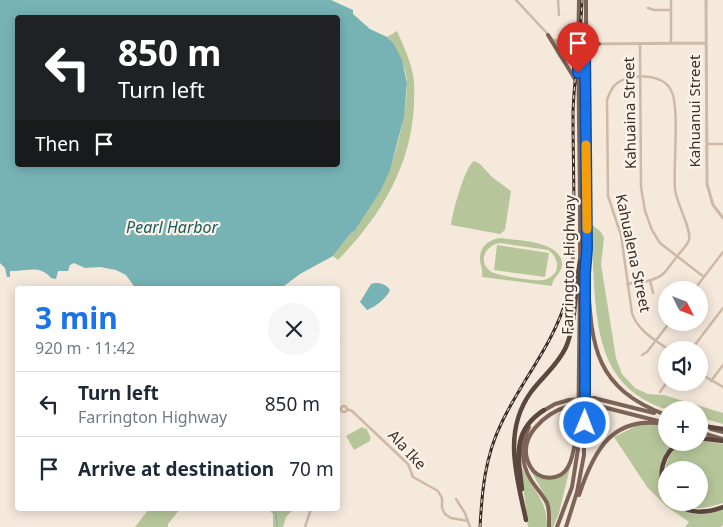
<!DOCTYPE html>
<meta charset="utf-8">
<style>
body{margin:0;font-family:"Noto Sans",sans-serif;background:#f6f6f7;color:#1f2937;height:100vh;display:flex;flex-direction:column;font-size:19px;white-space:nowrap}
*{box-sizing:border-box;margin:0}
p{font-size:16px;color:#747a83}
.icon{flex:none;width:28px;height:28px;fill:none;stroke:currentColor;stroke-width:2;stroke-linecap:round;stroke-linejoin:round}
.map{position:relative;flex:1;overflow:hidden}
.panel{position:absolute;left:15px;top:286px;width:325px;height:225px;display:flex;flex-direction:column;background:#fff;border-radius:5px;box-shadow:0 2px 12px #0003}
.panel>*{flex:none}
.banner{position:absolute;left:15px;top:15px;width:325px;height:152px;border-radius:5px;box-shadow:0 2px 12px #0003;background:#202124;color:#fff;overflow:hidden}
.needle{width:32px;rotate:132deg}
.buttons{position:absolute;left:658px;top:281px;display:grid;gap:10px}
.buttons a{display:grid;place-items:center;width:50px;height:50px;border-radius:50%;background:#fff;box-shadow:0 2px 12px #0003;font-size:25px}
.pin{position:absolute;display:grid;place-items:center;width:42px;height:42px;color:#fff;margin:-51px -21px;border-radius:50% 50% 50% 0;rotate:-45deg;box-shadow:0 0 5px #0007}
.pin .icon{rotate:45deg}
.me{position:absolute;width:55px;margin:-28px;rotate:1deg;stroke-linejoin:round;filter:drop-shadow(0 0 4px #0008)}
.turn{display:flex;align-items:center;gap:18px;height:105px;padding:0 20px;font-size:22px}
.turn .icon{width:65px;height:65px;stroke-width:2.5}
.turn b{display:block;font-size:35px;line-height:42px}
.then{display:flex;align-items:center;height:48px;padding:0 20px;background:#0003;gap:10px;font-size:19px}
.round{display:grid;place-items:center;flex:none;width:52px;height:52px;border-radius:26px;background:#f6f6f7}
.overview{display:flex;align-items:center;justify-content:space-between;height:85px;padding:0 20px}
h1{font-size:30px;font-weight:700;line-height:38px;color:#1a73e8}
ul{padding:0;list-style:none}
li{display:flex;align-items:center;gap:15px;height:65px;padding:0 20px;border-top:1px solid #e0e1e3}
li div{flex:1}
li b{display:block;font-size:19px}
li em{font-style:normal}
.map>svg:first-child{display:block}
.green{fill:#b7c69a;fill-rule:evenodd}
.water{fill:#77b3b5;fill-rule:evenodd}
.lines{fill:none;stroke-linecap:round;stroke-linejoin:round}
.stream{stroke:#77b3b5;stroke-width:1}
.minor{stroke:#ceb8a6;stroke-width:2.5}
.tertiary{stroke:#ceb8a6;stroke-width:3}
.primary{stroke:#7d6457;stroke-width:4}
.motorway{stroke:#5c473e;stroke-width:4.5}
.rail-casing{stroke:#3a2d28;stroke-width:3}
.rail{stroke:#fcf3e9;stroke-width:1;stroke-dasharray:4;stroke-linecap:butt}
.primary-bridge{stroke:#7d6457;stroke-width:4}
.route-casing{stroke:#114b97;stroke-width:12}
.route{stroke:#1a73e8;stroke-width:9}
.slow{stroke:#f59e0b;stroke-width:9}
.labels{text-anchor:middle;stroke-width:4.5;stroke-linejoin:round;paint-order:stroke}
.street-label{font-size:15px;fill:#3a2d28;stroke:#fcf3e9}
.water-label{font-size:16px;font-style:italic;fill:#185b60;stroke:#fcf3e9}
</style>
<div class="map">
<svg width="723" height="527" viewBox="0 0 723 527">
<rect width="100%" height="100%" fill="#f5e9dc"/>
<!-- green -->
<path class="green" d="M397 31C403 45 410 59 413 75 415 84 414 95 414 105 411 167 380 217 338 260L333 256 351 233 356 230C360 216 373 203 380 191 395 163 407 113 407 82 407 70 396 45 387 37Z
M580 52H582L585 383H583Z
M474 161 480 164 492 177 511 191 505 230 500 234 451 225C452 214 465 166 474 161Z
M591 224 601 232 604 238 601 264 616 358 622 374 635 388 648 394 664 395 723 413V424L699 417V410C690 410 681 411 672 410 662 409 652 404 643 399 602 375 597 329 594 285 593 265 592 244 591 224Z
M501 238C518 241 562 240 562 265 561 274 552 278 552 286L482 277C483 270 481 267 480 260 479 247 489 239 501 238ZM500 243 548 250C555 255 559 262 556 271 554 275 549 279 544 280 536 281 496 276 490 271 477 261 486 245 500 243Z
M497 245 549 253 545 277 494 270Z
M541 416C524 436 525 445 531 470L551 479 564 475 570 468 559 513 553 527H551C556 481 498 464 541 416Z
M652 424 666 426V442L674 443C662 453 656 472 661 487 663 493 666 496 666 502 673 503 674 506 680 509 694 518 709 514 723 509V525L721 527H685L689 522 666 506 647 487 614 437 636 426Z
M362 427 364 429 366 428 371 438 370 439V441L354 450 346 436Z
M699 440 723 444V503C708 508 695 511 680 503L699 502V470H666V484C662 469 669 447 686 443 690 442 695 443 699 442Z
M522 467C532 491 547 497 547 527H528L521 469Z
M149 509H180L168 524V527H135Z
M268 509H294L286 517 283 527H273V514Z"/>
<!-- water -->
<path class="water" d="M0 0H331L353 10V14L370 29 387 37 394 44 402 60 407 83 404 117 390 170 381 190 357 227 356 230 351 233 333 256 300 274 280 289H136L126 275 116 270 100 267 85 268 74 263 70 265 68 271H58L56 279 51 278C39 264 26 272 10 271V277H7L5 268 0 263ZM18 18H338V165H18Z
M375 283C381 283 386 284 390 290 387 298 375 307 367 310L360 302 371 284Z"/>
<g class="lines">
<!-- stream -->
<path class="stream" d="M273 509 276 514 277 527"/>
<!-- minor -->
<path class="minor" d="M516 0 557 44 578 45
M558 0 559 15
M648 8 654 10H671
M554 40 561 42H578
M671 43V0
M640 44 641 187 645 211 652 230 660 243 704 277
M707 144H723
M650 280 653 293
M627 284C639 282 655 282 664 273 669 268 673 261 678 255 681 251 687 246 689 240 692 229 676 203 675 189 673 167 680 106 671 90 662 73 629 73 616 84 611 88 609 94 607 100L608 196 621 235 632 313C637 330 655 340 669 350
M694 290 723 252
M691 350 723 308
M338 355 339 340
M642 355 647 352 670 322
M699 373 723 387
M711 381 723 365
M660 392 667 382
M341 409a3 3 0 1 1 6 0a3 3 0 1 1-6 0Z
M347 409 352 411 408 464 413 477 438 491 442 498V508L445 514 451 518 468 521
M456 499 465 513 470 527
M305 527 311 509"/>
<!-- tertiary -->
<path class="tertiary" d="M706 0 707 184 713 205 723 218
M578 42 585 44 705 43"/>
<!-- primary -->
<path class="primary" d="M579 0C577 88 581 175 580 263
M586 33 590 40 599 44
M548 35 578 84
M564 42 573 35 578 25
M585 56 595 44
M587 270C592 342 590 386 666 415
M594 398 654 413
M595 405 658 421
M569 406C545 413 515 438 530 466 538 481 560 482 568 467 574 457 575 441 577 429
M543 411 555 404 569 400
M529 427C520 445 521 464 531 480 536 488 543 495 547 503 550 511 549 519 549 527
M711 429 723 432
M699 432 723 439
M579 495C594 450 612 415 666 424
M557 527 572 487 578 449 580 277
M566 527 577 492 584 455 585 274 587 248 586 0"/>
<!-- motorway -->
<path class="motorway" d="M703 426 723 429
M699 438 723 441
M522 489C518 455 512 431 544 410
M666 493C657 475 662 453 680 442
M674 502C689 515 706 513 723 507
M526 520C517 477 502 432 531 392 542 377 558 365 566 347 576 324 575 287 580 261"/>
<defs>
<path id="rail" d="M480 527C482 491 485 457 501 424 521 381 554 344 567 297 574 270 574 243 574 215 574 181 573 147 573 113 574 75 581 38 582 0"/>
</defs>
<!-- rail casing -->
<use href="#rail" class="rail-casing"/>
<!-- rail -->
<use href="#rail" class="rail"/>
<!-- primary-bridge -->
<path class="primary-bridge" d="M569 400 594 398
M569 406 595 405"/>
</g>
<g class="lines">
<defs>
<path id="route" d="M578 73V42L585 44V49L587 248 585 274V423"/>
</defs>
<!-- route casing -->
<use href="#route" class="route-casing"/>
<!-- route -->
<use href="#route" class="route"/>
<!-- slow -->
<path class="slow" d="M586 145 587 229"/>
</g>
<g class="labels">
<!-- street labels -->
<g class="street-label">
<text transform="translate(695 111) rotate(-90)" y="5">Kahuanui Street</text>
<text transform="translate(630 113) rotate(-91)" y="5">Kahuaina Street</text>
<text transform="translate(633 253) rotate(78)" y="5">Kahualena Street</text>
<text transform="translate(569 265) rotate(-89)" y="5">Farrington Highway</text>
<text transform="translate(407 450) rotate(47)" y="5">Ala Ike</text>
</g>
<!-- water labels -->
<g class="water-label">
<text x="172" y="233">Pearl Harbor</text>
</g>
</g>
</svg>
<div class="buttons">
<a><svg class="needle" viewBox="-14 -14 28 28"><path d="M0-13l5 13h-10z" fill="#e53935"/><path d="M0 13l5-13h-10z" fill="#747a83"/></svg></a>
<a><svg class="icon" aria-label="sound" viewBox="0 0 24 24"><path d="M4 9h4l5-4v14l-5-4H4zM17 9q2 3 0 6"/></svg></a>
<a>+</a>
<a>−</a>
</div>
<div class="pin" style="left:578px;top:73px;background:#d93025"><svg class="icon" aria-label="arrive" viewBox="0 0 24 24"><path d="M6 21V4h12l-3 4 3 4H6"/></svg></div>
<svg class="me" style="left:585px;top:423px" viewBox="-20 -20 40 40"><circle r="17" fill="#1a73e8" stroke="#fff" stroke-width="3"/><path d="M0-11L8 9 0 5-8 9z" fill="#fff"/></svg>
<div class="banner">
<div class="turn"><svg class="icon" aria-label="left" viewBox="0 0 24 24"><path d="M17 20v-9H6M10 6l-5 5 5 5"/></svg><div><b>850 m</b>Turn left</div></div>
<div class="then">Then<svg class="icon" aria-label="arrive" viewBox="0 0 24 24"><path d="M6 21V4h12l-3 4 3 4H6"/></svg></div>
</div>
<section class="panel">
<div class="overview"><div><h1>3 min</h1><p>920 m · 11:42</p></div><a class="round"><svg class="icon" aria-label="close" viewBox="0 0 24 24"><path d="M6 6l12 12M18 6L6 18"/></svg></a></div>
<ul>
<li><svg class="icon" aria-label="left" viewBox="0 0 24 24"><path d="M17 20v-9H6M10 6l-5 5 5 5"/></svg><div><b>Turn left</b><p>Farrington Highway</p></div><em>850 m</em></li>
<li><svg class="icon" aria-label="arrive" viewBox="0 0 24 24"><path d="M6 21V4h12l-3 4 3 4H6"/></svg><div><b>Arrive at destination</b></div><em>70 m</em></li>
</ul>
</section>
</div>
